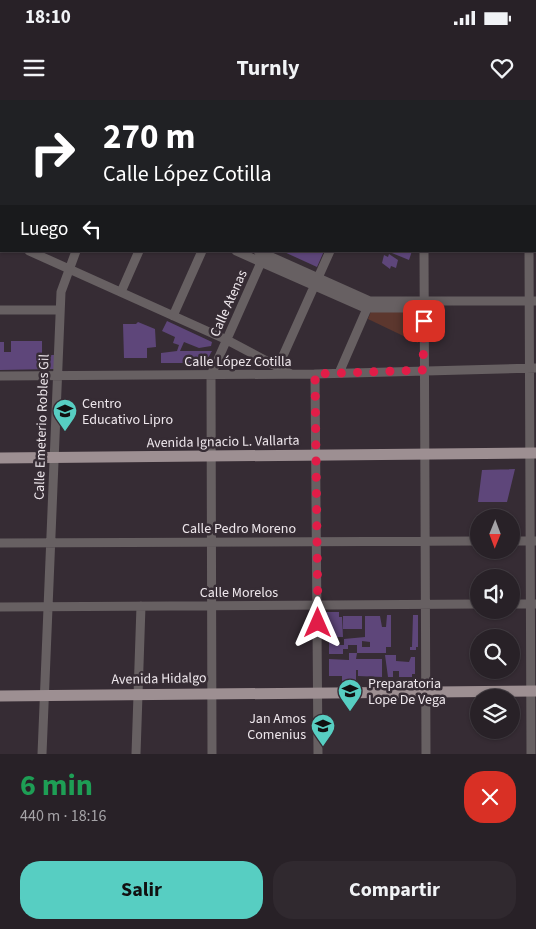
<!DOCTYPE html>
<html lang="es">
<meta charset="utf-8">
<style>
body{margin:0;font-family:"Source Sans 3",sans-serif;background:#30292f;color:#f1f3f6;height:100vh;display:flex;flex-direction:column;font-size:19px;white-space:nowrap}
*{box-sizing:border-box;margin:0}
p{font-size:16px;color:#a5a3a7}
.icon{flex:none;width:28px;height:28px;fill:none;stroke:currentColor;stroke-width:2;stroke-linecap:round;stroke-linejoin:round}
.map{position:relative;height:654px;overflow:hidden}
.sheet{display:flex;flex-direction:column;background:#282127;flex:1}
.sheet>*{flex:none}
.hud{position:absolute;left:0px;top:0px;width:536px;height:152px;box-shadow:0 1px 4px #0004,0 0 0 1px #443e44;background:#202124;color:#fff;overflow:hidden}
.needle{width:32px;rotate:181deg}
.tools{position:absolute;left:470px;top:409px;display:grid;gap:10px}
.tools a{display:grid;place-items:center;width:50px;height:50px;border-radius:50%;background:#282127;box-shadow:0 1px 4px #0004,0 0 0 1px #443e44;font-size:25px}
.pin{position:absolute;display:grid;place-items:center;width:42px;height:42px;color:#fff;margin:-21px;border-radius:10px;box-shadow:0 2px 8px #0006}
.me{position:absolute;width:55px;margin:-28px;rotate:0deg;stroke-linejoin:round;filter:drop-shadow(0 0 4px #0008)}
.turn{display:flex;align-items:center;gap:18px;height:105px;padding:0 20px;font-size:22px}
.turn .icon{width:65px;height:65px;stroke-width:2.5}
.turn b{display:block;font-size:35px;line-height:42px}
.then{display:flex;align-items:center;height:48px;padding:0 20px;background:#0003;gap:10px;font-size:19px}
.round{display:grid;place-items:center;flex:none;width:52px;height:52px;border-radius:20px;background:#30292f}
.summary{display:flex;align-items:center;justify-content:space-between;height:85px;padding:0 20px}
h1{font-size:30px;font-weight:700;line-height:38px;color:#1e9e55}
.button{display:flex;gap:10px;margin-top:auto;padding:10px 20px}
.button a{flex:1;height:58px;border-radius:20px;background:#57cec2;color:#111;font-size:20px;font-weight:700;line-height:58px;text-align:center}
.button a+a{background:#30292f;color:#f1f3f6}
.status{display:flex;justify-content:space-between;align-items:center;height:35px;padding:0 25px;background:#282127;direction:ltr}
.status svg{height:14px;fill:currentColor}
header{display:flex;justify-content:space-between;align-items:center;height:65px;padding:0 20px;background:#282127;font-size:22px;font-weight:700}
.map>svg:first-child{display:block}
.green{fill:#5c372e}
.building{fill:#5e467a;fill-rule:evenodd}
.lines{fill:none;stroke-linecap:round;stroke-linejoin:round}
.minor{stroke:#676062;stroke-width:9}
.major{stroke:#9d8f92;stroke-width:11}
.route{stroke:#e11d48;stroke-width:9;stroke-dasharray:0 16.2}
.labels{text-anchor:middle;stroke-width:5;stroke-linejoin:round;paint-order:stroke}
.street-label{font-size:14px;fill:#eee7ec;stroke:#362c34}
.poi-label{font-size:14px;fill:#eee7ec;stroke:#362c34;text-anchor:start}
</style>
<div class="status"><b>18:10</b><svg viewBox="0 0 49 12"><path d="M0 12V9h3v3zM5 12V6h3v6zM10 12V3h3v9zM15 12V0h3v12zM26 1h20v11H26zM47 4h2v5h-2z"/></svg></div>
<header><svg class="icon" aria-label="menu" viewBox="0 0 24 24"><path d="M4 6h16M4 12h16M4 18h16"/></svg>Turnly<svg class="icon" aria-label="heart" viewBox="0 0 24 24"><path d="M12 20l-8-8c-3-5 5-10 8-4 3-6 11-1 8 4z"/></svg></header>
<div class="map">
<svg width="536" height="654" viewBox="0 0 536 654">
<rect width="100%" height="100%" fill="#362c34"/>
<!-- green -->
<path class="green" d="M419 206 418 243 368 219 372 209Z"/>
<!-- building -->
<path class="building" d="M282 151H324L317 167Z
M387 151H412L409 160Z
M389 154 398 160 396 168 391 166 390 169 382 163 384 155 388 157Z
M407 214 414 217 410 225 404 223Z
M167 221 212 242 211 246 199 248 184 242 180 251H212L208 258 193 263H161V253L177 251 179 245 173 243 175 237 162 231Z
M138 222 155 229 156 247 147 248V258H124L123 224H136Z
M11 241H42V255H54V269L0 270V242H4V252H11Z
M515 369 507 402H478L482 370Z
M324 512H339V517H342L343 537H335V545H344V539L365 537V516H380L382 527H386L387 515H391V547H386V553H357V545H348V549H343V554H329V532H324ZM362 541 370 542V547H362Z
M413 515H418V547H416V550H410V547H412Z
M343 516H362V529H343Z
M349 553H357L356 559H382V577L358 576V570H356V581H342V576H329V559L349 560Z
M385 555H396V561L409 562 411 557H415V574H412V577H399V571H393V577H388Z"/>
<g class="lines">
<!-- minor -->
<path class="minor" d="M140 0 143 1
M169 0 172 1
M424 0V1
M529 0V1
M16 1 17 0
M80 1V0
M206 1 207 0
M269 1 270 0
M333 1V0
M535 28H536
M0 38 1 35
M0 46 1 47
M535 120H536
M0 140H1
M29 151 227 240 291 274
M236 151 367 209
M258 151 370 201H536
M424 151 426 654
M529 151 531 654
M121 192 139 151
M367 208H424
M0 210H60
M173 216 202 151
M278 267 330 151
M339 273 369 204
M315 274 318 654
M0 276 315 274 536 268
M511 441H536
M0 443 479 441
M511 504H536
M0 507 479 504
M42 654 61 192 76 151
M136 654 141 506
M212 654 211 275 266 151"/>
<!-- major -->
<path class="major" d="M0 358 536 353
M0 596 536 591"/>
</g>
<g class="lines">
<!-- route -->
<path class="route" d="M318 523 315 274 423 270 424 221"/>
</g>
<!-- icons -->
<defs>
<symbol id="university-pin" viewBox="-11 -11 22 30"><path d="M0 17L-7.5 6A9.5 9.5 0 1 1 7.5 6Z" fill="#57cec2" stroke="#362c34"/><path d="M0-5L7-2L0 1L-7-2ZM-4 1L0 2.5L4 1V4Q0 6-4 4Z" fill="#111"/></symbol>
<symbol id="school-pin" viewBox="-11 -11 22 30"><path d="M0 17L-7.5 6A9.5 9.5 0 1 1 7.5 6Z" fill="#57cec2" stroke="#362c34"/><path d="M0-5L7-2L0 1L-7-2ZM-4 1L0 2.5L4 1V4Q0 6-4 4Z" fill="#111"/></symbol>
</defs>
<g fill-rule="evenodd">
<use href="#university-pin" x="51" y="297" width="28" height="38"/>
<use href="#university-pin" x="336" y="577" width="28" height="38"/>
<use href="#school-pin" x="309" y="612" width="28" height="38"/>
</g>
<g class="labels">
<!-- street labels -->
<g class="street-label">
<text transform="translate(228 203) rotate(-66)" y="5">Calle Atenas</text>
<text x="238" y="266">Calle López Cotilla</text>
<text transform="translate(41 327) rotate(-88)" y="5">Calle Emeterio Robles Gil</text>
<text transform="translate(223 341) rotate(-1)" y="5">Avenida Ignacio L. Vallarta</text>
<text x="239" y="433">Calle Pedro Moreno</text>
<text x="239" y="497">Calle Morelos</text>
<text transform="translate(159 578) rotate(-1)" y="5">Avenida Hidalgo</text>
</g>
<!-- poi labels -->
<g class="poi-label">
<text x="82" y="308">Centro<tspan x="82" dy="16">Educativo Lipro</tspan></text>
<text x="368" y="588">Preparatoria<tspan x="368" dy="16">Lope De Vega</tspan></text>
<text x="306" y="623" text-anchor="end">Jan Amos<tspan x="306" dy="16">Comenius</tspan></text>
</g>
</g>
</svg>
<div class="tools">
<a><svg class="needle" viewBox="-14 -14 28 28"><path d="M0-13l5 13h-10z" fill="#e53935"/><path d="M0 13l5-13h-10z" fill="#a5a3a7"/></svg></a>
<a><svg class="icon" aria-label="sound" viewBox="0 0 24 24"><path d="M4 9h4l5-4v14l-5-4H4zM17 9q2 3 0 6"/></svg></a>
<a><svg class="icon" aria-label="search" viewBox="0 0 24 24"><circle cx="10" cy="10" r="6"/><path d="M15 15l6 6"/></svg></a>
<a><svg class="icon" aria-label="layers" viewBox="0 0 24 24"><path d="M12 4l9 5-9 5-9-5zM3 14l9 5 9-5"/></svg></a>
</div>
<div class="pin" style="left:424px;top:221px;background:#d93025"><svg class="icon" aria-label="arrive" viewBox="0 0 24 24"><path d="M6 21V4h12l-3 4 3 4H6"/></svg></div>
<svg class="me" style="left:318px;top:523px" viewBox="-20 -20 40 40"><path d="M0-17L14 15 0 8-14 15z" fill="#e11d48" stroke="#fff" stroke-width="4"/></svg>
<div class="hud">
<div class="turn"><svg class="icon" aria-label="right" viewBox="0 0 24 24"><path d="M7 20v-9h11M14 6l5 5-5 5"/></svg><div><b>270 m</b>Calle López Cotilla</div></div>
<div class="then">Luego<svg class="icon" aria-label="left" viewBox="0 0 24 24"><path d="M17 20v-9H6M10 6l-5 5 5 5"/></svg></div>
</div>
</div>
<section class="sheet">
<div class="summary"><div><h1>6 min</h1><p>440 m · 18:16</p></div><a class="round" style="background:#d93025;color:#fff"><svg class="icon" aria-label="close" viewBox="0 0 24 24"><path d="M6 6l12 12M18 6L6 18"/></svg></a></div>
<div class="button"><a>Salir</a><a>Compartir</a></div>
</section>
